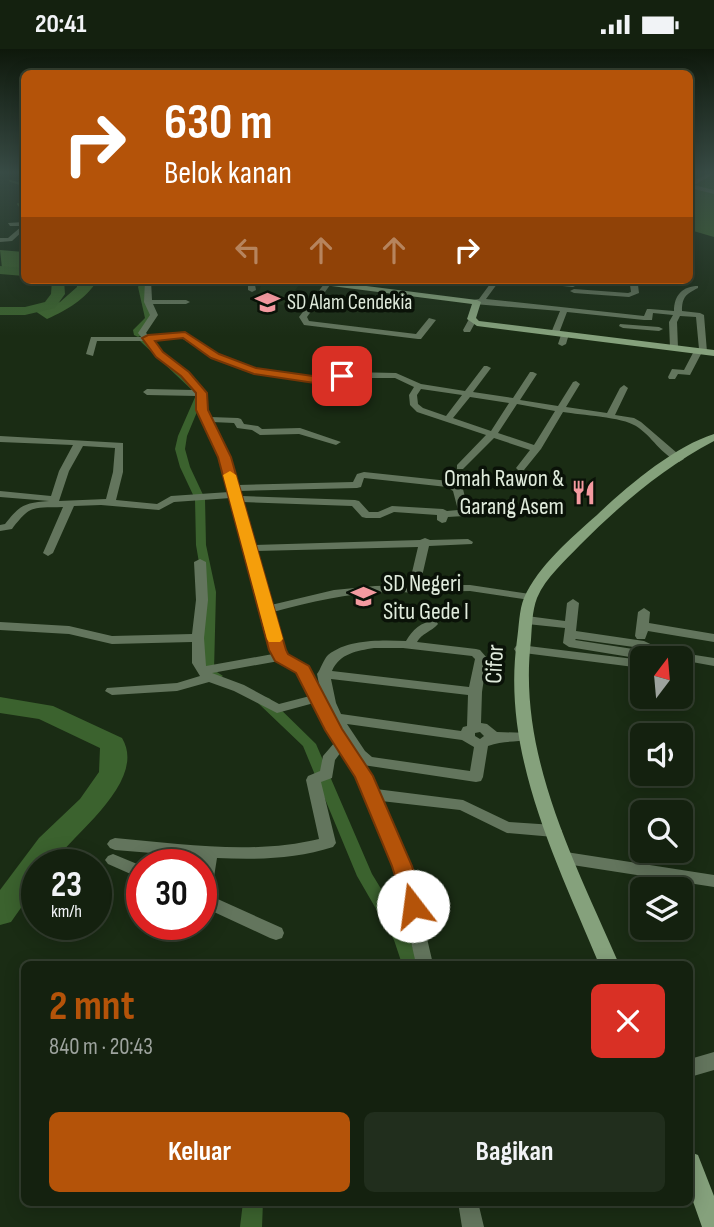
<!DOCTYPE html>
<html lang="id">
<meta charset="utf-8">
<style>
body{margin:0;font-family:"Sofia Sans Condensed",sans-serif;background:#212e1d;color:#f1f3f6;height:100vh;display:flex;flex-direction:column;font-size:26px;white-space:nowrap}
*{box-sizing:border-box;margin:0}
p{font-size:23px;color:#9da39e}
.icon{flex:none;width:38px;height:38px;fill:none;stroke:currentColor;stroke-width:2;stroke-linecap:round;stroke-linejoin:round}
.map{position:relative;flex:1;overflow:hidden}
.details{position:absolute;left:21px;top:912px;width:672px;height:245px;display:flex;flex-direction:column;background:#14210f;border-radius:10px;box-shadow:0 4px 18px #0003,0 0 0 2px #333e2f}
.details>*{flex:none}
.banner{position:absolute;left:21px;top:21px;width:672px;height:214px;border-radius:10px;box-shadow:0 4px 18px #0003,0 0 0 2px #333e2f;background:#b45309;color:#fff;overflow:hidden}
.needle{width:46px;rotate:16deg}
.controls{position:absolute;left:630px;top:597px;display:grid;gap:14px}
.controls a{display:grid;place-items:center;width:63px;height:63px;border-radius:10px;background:#14210f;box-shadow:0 4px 18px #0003,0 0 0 2px #333e2f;font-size:35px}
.speed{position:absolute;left:21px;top:800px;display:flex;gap:14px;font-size:35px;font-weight:700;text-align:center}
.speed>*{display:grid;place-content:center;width:91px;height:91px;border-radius:50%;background:#14210f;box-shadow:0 4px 18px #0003,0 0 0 2px #333e2f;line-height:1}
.speed small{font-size:18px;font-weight:400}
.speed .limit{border:10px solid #d22;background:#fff;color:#111}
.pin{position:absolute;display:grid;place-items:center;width:60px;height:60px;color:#fff;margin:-30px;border-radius:14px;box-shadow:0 4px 10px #0006}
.me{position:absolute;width:77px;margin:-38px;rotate:345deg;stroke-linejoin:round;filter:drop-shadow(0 0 5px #0008)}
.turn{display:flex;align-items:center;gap:24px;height:147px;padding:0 28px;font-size:32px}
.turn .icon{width:91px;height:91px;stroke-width:2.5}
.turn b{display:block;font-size:49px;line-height:60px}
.lanes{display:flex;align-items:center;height:66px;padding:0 28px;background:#0003;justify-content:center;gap:35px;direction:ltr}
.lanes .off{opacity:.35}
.round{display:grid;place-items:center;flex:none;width:74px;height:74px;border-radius:10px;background:#212e1d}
.overview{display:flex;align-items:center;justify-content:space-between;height:119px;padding:0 28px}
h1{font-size:42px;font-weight:700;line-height:52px;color:#b45309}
.button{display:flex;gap:14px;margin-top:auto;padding:14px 28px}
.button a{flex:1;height:80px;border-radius:10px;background:#b45309;color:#fff;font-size:28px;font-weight:700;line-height:80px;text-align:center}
.button a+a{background:#212e1d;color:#f1f3f6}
.status{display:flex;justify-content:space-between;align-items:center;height:49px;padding:0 35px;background:#14210f;direction:ltr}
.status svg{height:19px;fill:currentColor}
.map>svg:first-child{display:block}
.built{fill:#1f3518}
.forest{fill:#3e6530}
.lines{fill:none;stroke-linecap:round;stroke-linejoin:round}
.stream{stroke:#3b622e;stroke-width:2}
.canal{fill:#3b622e;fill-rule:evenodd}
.river{fill:#3b622e;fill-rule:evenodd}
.street{fill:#63755d;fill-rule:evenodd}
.secondary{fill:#85a17c;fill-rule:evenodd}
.route{fill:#b45309;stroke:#753606;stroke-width:2}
.slow{fill:#f59e0b}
.labels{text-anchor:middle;stroke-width:7;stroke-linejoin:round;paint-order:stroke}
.far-poi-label{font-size:21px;fill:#e1ecdd;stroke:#0a1208;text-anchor:start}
.poi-label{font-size:24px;fill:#e1ecdd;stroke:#0a1208;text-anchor:end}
.street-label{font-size:24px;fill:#e1ecdd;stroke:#0a1208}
</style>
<div class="status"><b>20:41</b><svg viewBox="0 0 49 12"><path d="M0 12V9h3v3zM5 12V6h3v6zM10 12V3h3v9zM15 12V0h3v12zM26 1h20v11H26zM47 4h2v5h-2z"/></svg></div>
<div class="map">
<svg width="714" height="1178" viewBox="0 0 714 1178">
<rect width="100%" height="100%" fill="#1a2c14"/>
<!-- built -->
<path class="built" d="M270 231H279L300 235 283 256 255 253 261 237Z"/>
<!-- forest -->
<path class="forest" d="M690 123H714V188L690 181Z
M0 201 24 203V221L2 219Z
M76 231H98C84 251 69 260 47 270L35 262 60 253 77 238Z"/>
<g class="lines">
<!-- stream -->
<path class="stream" d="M10 132 24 136
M18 155 24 162"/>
<!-- canal -->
<path class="canal" d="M141 231H147L146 238 153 269 141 281 142 286 138 288 134 286 133 281 145 269 138 238Z
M140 288H146L199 338V342H193L140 292Z
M200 343 204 346 187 387 185 400 190 418 205 450 206 496 216 543 214 621 223 627 217 631 203 626 202 623 204 543 196 496 195 450 180 418 175 400 178 387 196 346Z
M264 648 269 649 316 695 372 825 408 884 418 915H402L394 891 357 827 303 697 259 655 257 652Z
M243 1153H263L262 1178H240Z"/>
<!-- river -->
<path class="river" d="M0 217 24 219V227L0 225Z
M52 231H64L65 245 55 259 25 266H0V258H25L45 253 51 245Z
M0 648 53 657 122 689C148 732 73 785 51 816H37V836L11 873 0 876V841L39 789 80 750 99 723 100 699 39 670 0 664Z"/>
<!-- street -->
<path class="street" d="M711 123H714V125L694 136 714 141V145L690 139V134Z
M24 173V181L12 192 0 193V189H8L22 177H10L8 174Z
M145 231H151L152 251H186L190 253 186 255H153L158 266 146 284 149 287 184 284 218 305 256 320 328 330 350 323 396 324 421 335 465 342 484 317H487L491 319 473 343 513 349 530 323H533L537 325 520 351 558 357 573 333 576 332 580 335 566 358 607 364 620 339 624 336 628 339 615 366 634 369 641 373 684 410 679 413C661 406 652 387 636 377 622 368 581 366 563 363L541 400 524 421H518L516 419 530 401 494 389 463 420H457V416L486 386 417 363 410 356 409 346 414 338 395 329H351L328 336 254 324 212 309 180 288 152 292 163 304 188 323 204 342 206 361 210 368 238 369 241 370 244 375 258 377 262 380 300 379 341 393 336 396 299 385 260 386 252 381 237 379 234 374 212 373 230 408 238 436 353 433 357 425 364 423 449 432 463 440 468 461 464 467 448 468 446 473 442 474 437 471V466L394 463 380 469H366L362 468 352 457 242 453 254 496 420 491 425 489 430 491 468 490 473 493 472 495 429 497 420 536H470L530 545 536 548 530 551 470 542 418 543 413 545C405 542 395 543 386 543 347 544 311 553 273 563L286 605 307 617 320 640 317 625C321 620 323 611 328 606 348 590 381 591 406 592 412 581 423 571 436 572L438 575C431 583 422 584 417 593L476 600 480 601 487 609 482 643 481 674 487 675 497 683 530 684 532 687 530 690C515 694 503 691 488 697L483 728 481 732 476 733 363 716 376 740 463 751 509 773 554 776 559 778 562 782 559 786 554 788 507 784 460 761 381 752 410 817 433 915H416L394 817 356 728 341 703 335 711 332 729 321 733 336 794 333 798C296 810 256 811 217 809L211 847 282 879 284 884 282 889 276 891 270 889 201 857V808L115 801 110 799 107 795 110 791 115 789C182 795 253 806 319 790L306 731 308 727 320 722 323 707 335 693 314 654 277 664 234 642 209 633 177 642 112 646 105 642 107 639 177 634 200 627 192 614V593L112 595 69 585 0 581V573L69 577 112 587 192 585 196 551 194 513 200 510 206 513 208 551 204 589 206 617 273 605 231 449 174 453 159 461 101 456 74 457 53 504 48 507 43 504 63 458C33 459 31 455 12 480L0 482V476L5 475C20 456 24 454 49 452L0 448V442L51 447 59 422 73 396 0 393V387L123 394V423L116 451 157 455 171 447 229 443 220 408 201 370 197 347 147 346 143 343 147 340 194 341C179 323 160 311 145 292H97L93 307 86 305 91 288H141L138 284 150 266 144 253ZM421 340 462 346 446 367 423 359 418 355 417 346ZM470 348 509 354 491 382 453 369ZM517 355 555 362 534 396 498 384ZM83 397 115 399 113 423 106 450 59 452 69 422ZM364 429 447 438 453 442 458 461 447 462 443 460 392 457 378 463H369L359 452 355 451 241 447 239 442 357 439 361 438ZM418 498 409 536 375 537 334 541 271 556 256 502ZM374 599H403L472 607 475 610 469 638 332 622C340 604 357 602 374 599ZM279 612 298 623 310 647 279 655 244 636 212 624ZM331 630 468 646 467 677 463 678 461 682 341 665 336 654ZM347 675 462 691 474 698 470 722 372 708 365 702ZM480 683 484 687 480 690 475 687V684Z
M253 231H261L255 236 256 241 252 243 248 241V235Z
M493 231H500L486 250 644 267 647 260H650L674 262C674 246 683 237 698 237V239C686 245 682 248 682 262L700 264 704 266 707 303 701 305 690 326 678 325 675 330H669L668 328 672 320 684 321 694 302 699 300 696 268 680 267 677 273 678 299 674 301 670 299 669 273 673 266 653 264 652 271H644L567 263 559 284 555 286 551 284 560 262 474 255V251L479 250Z
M518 231 573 234 577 236 573 238 521 233Z
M326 234 330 236 307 268 309 272 416 285 429 269 436 271 421 290H418L304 276 299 268 324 235Z
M634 234 638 236 639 244 629 248 574 244 570 242 574 240 628 244 631 243 630 236Z
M469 270 476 272 470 283H464L463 281Z
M620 275 659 278 663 280 659 282 623 279 619 277Z
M562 283 569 285 566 295 562 297 558 295Z
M573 550 579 554 576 582 644 592 663 601 714 609V617L681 611V609L660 608 642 610 569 598 563 594 565 579 527 575 521 571 527 567 565 572 567 554ZM576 590 641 599 646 602 575 591Z
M644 559 650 563 649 574 714 585V593L648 582 645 590H637L635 587 638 563Z
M520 596 634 610 640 614 634 618 516 603 514 600 516 597Z
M566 803 714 826V838L566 815 561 813 558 809 561 805Z
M113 805 142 817V830L108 815 105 811 108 807Z
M714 1003V1021L690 1028V1010Z
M458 1153H478L484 1178H462Z"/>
<!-- secondary -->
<path class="secondary" d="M296 231H319L477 251 481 253 476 269 479 272 714 301V307L477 277 467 270 472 255 300 233Z
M714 385V392C663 419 621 455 580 496 565 512 546 528 537 549 532 562 532 578 531 591 517 706 575 813 619 915H599C557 813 501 705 517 591 519 578 519 561 524 549 538 517 571 489 597 466 626 438 675 397 714 385Z
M690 1103 698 1106 714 1147V1178H702L690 1144Z"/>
</g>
<!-- sky -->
<linearGradient id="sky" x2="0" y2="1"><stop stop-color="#0e180b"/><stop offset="0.43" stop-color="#384b45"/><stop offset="1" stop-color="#384b45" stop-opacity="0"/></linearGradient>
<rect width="714" height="287" fill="url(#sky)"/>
<!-- route -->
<path class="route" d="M185 283 219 305 256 319 327 329 342 324 348 327 328 336 254 325 211 309 183 289 155 292 163 303 189 323 207 344 208 361 231 408 286 601 288 605 309 617 342 680 373 727 412 817 424 857 421 863 413 866 406 863 392 817 355 728 325 681 296 624 275 612 269 601 218 408 196 361V344L181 327 156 308 142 289 148 286Z"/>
<!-- slow -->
<path class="slow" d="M230 422 236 426 283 590 280 593H269L267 590 223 426Z"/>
<!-- icons -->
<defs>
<symbol id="school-bare" viewBox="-9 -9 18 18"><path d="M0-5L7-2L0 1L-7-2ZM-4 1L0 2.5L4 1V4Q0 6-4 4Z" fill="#f49aa0" stroke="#0a1208" stroke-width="2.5" paint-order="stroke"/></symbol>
<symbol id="restaurant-bare" viewBox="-9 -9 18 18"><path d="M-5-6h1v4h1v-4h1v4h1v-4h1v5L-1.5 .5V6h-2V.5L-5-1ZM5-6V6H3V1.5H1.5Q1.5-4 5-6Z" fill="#f49aa0" stroke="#0a1208" stroke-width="2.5" paint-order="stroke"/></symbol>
</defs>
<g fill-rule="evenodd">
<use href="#school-bare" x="250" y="236" width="35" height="35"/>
<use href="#restaurant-bare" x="566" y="426" width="35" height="35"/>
<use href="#school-bare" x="346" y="530" width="35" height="35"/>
</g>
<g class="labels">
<!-- far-poi labels -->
<g class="far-poi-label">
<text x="287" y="260">SD Alam Cendekia</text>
</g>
<!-- poi labels -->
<g class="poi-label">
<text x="564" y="437">Omah Rawon &amp;<tspan x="564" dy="28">Garang Asem</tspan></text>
<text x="383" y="542" text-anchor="start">SD Negeri<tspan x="383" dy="28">Situ Gede I</tspan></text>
</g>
<!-- street labels -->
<g class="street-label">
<text transform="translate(494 615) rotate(-87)" y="8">Cifor</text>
</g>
</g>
</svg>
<div class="controls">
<a><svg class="needle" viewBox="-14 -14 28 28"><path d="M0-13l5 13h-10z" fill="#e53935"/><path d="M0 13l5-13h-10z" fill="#9da39e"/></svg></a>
<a><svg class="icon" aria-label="sound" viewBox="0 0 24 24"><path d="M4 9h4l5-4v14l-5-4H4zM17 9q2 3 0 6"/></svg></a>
<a><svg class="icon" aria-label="search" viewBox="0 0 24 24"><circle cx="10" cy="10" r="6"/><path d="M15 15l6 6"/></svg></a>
<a><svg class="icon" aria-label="layers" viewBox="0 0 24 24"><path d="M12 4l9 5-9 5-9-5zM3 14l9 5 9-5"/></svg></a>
</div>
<div class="speed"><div>23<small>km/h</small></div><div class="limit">30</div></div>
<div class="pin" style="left:342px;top:327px;background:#d93025"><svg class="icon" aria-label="arrive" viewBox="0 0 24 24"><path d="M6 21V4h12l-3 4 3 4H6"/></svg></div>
<svg class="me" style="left:413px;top:857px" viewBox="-20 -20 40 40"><circle r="19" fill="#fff"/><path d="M0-13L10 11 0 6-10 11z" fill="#b45309"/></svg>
<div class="banner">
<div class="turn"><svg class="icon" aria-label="right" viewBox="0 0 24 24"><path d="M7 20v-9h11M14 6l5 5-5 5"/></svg><div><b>630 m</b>Belok kanan</div></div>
<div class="lanes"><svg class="icon off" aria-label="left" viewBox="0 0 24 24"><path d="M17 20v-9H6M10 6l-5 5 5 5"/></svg><svg class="icon off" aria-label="ahead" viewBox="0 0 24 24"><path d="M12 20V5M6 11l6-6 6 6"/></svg><svg class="icon off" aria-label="ahead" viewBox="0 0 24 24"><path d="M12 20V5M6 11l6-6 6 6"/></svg><svg class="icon" aria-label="right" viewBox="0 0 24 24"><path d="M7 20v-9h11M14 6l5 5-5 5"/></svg></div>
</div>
<section class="details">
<div class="overview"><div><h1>2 mnt</h1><p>840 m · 20:43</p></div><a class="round" style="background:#d93025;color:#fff"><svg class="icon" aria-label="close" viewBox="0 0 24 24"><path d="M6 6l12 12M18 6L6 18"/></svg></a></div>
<div class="button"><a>Keluar</a><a>Bagikan</a></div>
</section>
</div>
